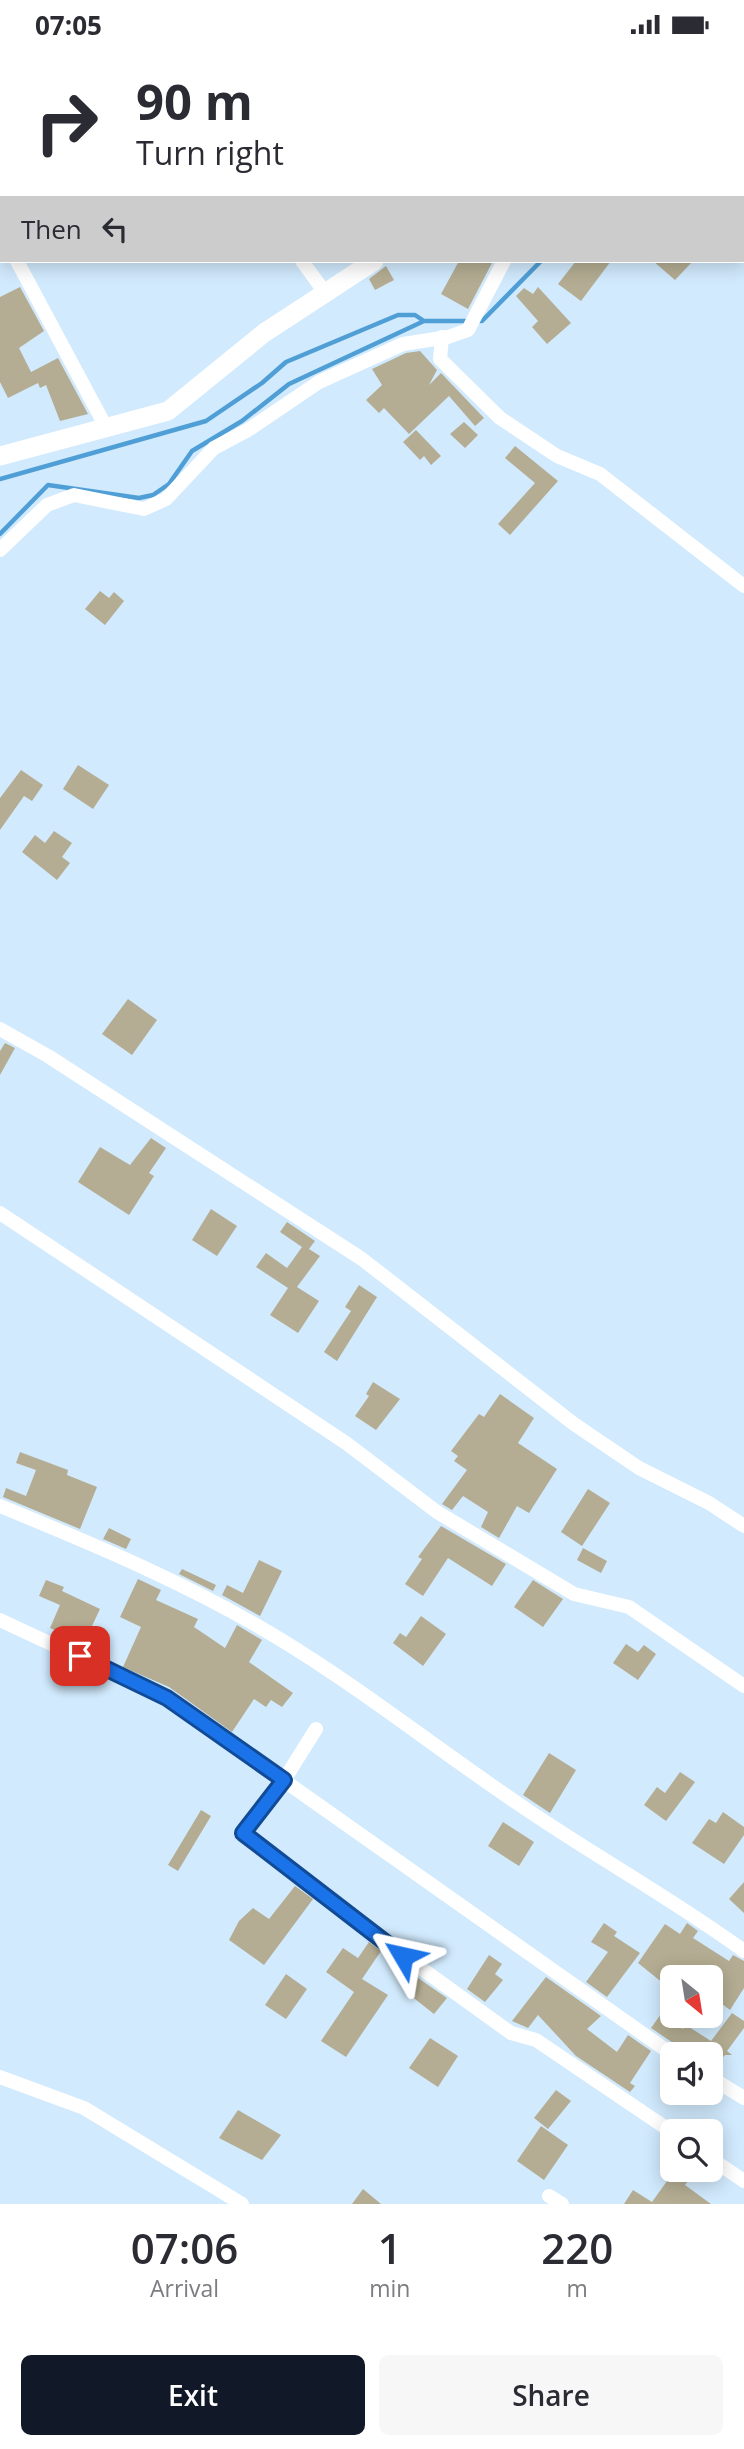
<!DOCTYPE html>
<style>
body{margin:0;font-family:"Open Sans",sans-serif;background:#f7f7f7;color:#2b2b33;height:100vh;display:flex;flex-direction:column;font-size:26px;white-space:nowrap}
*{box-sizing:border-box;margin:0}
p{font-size:23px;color:#7c7c81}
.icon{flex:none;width:38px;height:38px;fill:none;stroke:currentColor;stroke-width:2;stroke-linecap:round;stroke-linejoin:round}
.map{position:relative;height:2155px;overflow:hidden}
.drawer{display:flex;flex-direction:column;background:#fff;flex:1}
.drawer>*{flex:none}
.banner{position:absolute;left:0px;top:0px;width:746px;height:214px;box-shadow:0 4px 18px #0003;background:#fff;color:#2b2b33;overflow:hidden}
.needle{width:46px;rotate:150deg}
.buttons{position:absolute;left:660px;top:1916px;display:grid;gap:14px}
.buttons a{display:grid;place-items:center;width:63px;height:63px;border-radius:10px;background:#fff;box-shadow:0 4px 18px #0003;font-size:35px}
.pin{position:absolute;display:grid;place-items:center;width:60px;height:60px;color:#fff;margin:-30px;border-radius:14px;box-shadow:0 4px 10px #0006}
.me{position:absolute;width:77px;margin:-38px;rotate:306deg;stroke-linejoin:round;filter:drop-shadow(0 0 5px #0008)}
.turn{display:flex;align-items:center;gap:24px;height:147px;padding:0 21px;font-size:32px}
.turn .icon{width:91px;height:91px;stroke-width:2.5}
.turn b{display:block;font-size:49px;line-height:60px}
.then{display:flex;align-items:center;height:66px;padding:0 21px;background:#0003;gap:14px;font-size:26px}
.eta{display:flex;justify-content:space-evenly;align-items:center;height:119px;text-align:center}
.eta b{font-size:42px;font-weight:600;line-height:49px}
.primary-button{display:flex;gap:14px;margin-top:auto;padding:14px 21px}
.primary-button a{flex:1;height:80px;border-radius:10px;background:#111827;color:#fff;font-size:28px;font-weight:600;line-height:80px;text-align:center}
.primary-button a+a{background:#f7f7f7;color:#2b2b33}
.status{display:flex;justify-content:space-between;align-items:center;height:49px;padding:0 35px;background:#fff;direction:ltr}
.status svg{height:19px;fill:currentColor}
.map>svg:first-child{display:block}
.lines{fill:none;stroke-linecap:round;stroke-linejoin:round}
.stream{stroke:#4f9fd6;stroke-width:4.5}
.building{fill:#b4ad93}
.minor{stroke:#fff;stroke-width:14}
.tertiary{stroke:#fff;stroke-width:19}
.route-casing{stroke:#114b97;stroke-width:18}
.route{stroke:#1a73e8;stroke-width:12}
</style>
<div class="status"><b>07:05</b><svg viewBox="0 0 49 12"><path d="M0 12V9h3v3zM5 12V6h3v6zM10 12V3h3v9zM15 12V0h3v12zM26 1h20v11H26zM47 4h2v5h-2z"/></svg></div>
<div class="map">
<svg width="744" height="2155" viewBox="0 0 744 2155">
<rect width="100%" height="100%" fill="#d1eafd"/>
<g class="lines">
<!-- stream -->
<path class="stream" d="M665 2 667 0
M0 430 206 372 262 334 286 313 398 266H415L424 272
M0 485 48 436 139 449 153 446 169 435 192 402 242 372 289 335 424 272H482L541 212"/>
</g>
<!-- building -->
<path class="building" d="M459 212H493L468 260 441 245Z
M576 212H611L581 252 558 235Z
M653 212H693L675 231Z
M386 217 394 231 375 241 369 230Z
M20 238 44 282 19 299 31 323 58 309 88 365 60 372 46 336 40 339 38 334 8 349 0 333V248Z
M538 238 571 274 547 295 532 278 538 272 516 247 524 239 533 245Z
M420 302 437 321 429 336 441 324 484 369 475 377 449 347 409 385 384 359 379 364 366 351 382 336 372 320 406 304Z
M464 373 478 386 465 399 450 385Z
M416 381 441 407 431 416 424 407 420 411 403 393Z
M515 397 558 432 510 486 498 475 535 434 505 409Z
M100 542 109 549 114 543 124 552 105 576 85 560Z
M78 716 109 736 93 760 63 740Z
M21 721 43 736 32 752 24 747 0 781V749Z
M54 782 72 794 62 808 70 814 57 831 22 803 35 786 45 794Z
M128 950 157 971 132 1006 102 985Z
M5 994 15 999 0 1026V1002Z
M151 1089 166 1099 149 1124 154 1127 129 1166 78 1133 100 1098 130 1116Z
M211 1160 237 1177 217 1207 192 1191Z
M287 1173 315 1192 309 1200 320 1207 297 1238 319 1252 298 1284 270 1266 288 1239 256 1218 266 1204 287 1219 302 1198 280 1183Z
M359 1236 377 1248 337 1312 324 1303 351 1262 345 1258Z
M373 1333 400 1350 376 1381 355 1367 369 1347 366 1345Z
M500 1345 534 1369 518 1394 557 1420 529 1464 517 1457 499 1489 481 1478 488 1463 463 1447 452 1461 442 1455 467 1421 454 1412 458 1407 451 1402 479 1365 484 1368Z
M20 1403 68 1421 67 1426 97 1438 80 1480 3 1448 6 1439 26 1447 36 1421 16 1414Z
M588 1440 610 1454 582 1497 561 1483Z
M441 1477 506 1515 492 1537 448 1509 423 1547 405 1535 422 1510 418 1508Z
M109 1479 131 1490 126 1500 103 1490Z
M583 1499 607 1512 601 1524 577 1511Z
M259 1511 282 1522 260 1567 222 1546 227 1536 243 1544Z
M182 1520 216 1536 213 1542 179 1525Z
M138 1530 161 1541 156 1551 198 1570 194 1578 225 1599 237 1576 262 1591 249 1613 293 1644 282 1658 271 1651 266 1658 254 1650 232 1683 169 1638 123 1618 141 1578 120 1568Z
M46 1531 64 1538 62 1542 100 1560 84 1594 50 1579 60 1556 39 1547Z
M533 1531 563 1550 543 1578 514 1558Z
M421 1567 446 1585 423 1617 393 1594 400 1584 406 1588Z
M626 1595 638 1603 644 1596 656 1605 638 1631 613 1614Z
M549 1704 576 1721 550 1764 523 1746Z
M680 1723 695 1733 666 1772 644 1756 657 1738 665 1744Z
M201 1761 211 1767 178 1822 168 1816Z
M723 1763 744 1778V1786L724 1815 692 1794 709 1770 716 1774Z
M503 1773 534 1793 519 1817 488 1797Z
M744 1833V1864L729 1850Z
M295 1837 313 1850 264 1916 229 1891 239 1872 253 1859 269 1870Z
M604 1874 617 1883 614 1887 640 1904 607 1948 586 1933 608 1903 591 1893Z
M687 1874 698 1882 693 1889 729 1912 733 1906 744 1912V1939L730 1961 710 1946V1928H689L680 1923 672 1928 669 1939 638 1914 665 1875 680 1885Z
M369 1893 381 1902 362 1930 388 1946 346 2008 321 1992 354 1943 326 1923 343 1899 358 1909Z
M489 1906 502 1915 495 1925 503 1931 485 1953 467 1940Z
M395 1913 447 1949 434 1965 406 1943 414 1934 391 1919Z
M286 1925 307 1940 286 1970 265 1956Z
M546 1928 601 1967 587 1980 617 2003 628 1986 651 2002 630 2034 635 2037 630 2043 576 2007 538 1966 528 1979 512 1972Z
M732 1964 744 1972V1979L727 2002 732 2006H725L714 2019 710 2018V2006H684L679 1998 651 1979 661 1965 683 1980 686 1976 711 1992Z
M430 1989 458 2007 438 2038 409 2019Z
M556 2041 571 2052 548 2080 534 2069Z
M238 2061 281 2086 262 2111 219 2089Z
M541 2077 568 2096 544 2131 517 2112Z
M675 2121H696L685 2136 711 2155H624L633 2141 652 2153Z
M363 2140 381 2155H352Z"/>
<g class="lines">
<!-- minor -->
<path class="minor" d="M147 0 148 2
M0 179 2 182
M17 212 107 380
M302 212 326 245
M442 288 440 310 500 369 557 407 600 425 744 537
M0 501 47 456 74 446 144 460 166 450 214 399 248 381 319 333 403 295 448 288 468 281 504 212
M0 980 48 1007 362 1210 574 1375 639 1419 709 1454 744 1477
M0 1164 346 1394 437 1463 574 1545 629 1558 744 1637
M0 1457C93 1495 191 1536 278 1589 364 1641 442 1704 526 1760 598 1809 674 1851 744 1902
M0 1571 167 1649 673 2006
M316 1680 284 1731 242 1784 382 1891 511 1984 536 1991 672 2083
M0 2028 84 2059 242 2155
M710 2028 744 2049
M710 2109 744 2132
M549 2147 562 2155"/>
<!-- tertiary -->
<path class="tertiary" d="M635 2 636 0
M0 407 168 362 264 284 374 212"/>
</g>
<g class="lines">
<defs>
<path id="route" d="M80 1607 167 1649 284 1731 243 1784 403 1907"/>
</defs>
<!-- route casing -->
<use href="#route" class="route-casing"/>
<!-- route -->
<use href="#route" class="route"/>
</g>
</svg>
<div class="buttons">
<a><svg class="needle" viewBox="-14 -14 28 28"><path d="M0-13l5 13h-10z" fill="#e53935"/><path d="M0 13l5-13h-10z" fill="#7c7c81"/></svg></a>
<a><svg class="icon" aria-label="sound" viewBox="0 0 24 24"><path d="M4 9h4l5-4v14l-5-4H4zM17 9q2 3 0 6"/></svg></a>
<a><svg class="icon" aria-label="search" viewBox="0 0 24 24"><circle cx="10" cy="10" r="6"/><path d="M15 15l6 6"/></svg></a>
</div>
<div class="pin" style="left:80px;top:1607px;background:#d93025"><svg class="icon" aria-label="arrive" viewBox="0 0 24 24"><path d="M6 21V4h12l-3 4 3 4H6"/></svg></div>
<svg class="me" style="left:403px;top:1907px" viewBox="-20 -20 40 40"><path d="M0-17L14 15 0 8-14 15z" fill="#1a73e8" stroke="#fff" stroke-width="4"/></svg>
<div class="banner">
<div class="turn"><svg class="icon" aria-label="right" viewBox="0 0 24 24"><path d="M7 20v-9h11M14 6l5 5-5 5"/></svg><div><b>90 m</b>Turn right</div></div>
<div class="then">Then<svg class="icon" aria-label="left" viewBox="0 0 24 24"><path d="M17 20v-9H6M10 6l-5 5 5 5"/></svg></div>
</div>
</div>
<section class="drawer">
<div class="eta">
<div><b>07:06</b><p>Arrival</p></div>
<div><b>1</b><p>min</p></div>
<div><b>220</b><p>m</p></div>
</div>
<div class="primary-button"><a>Exit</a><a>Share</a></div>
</section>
